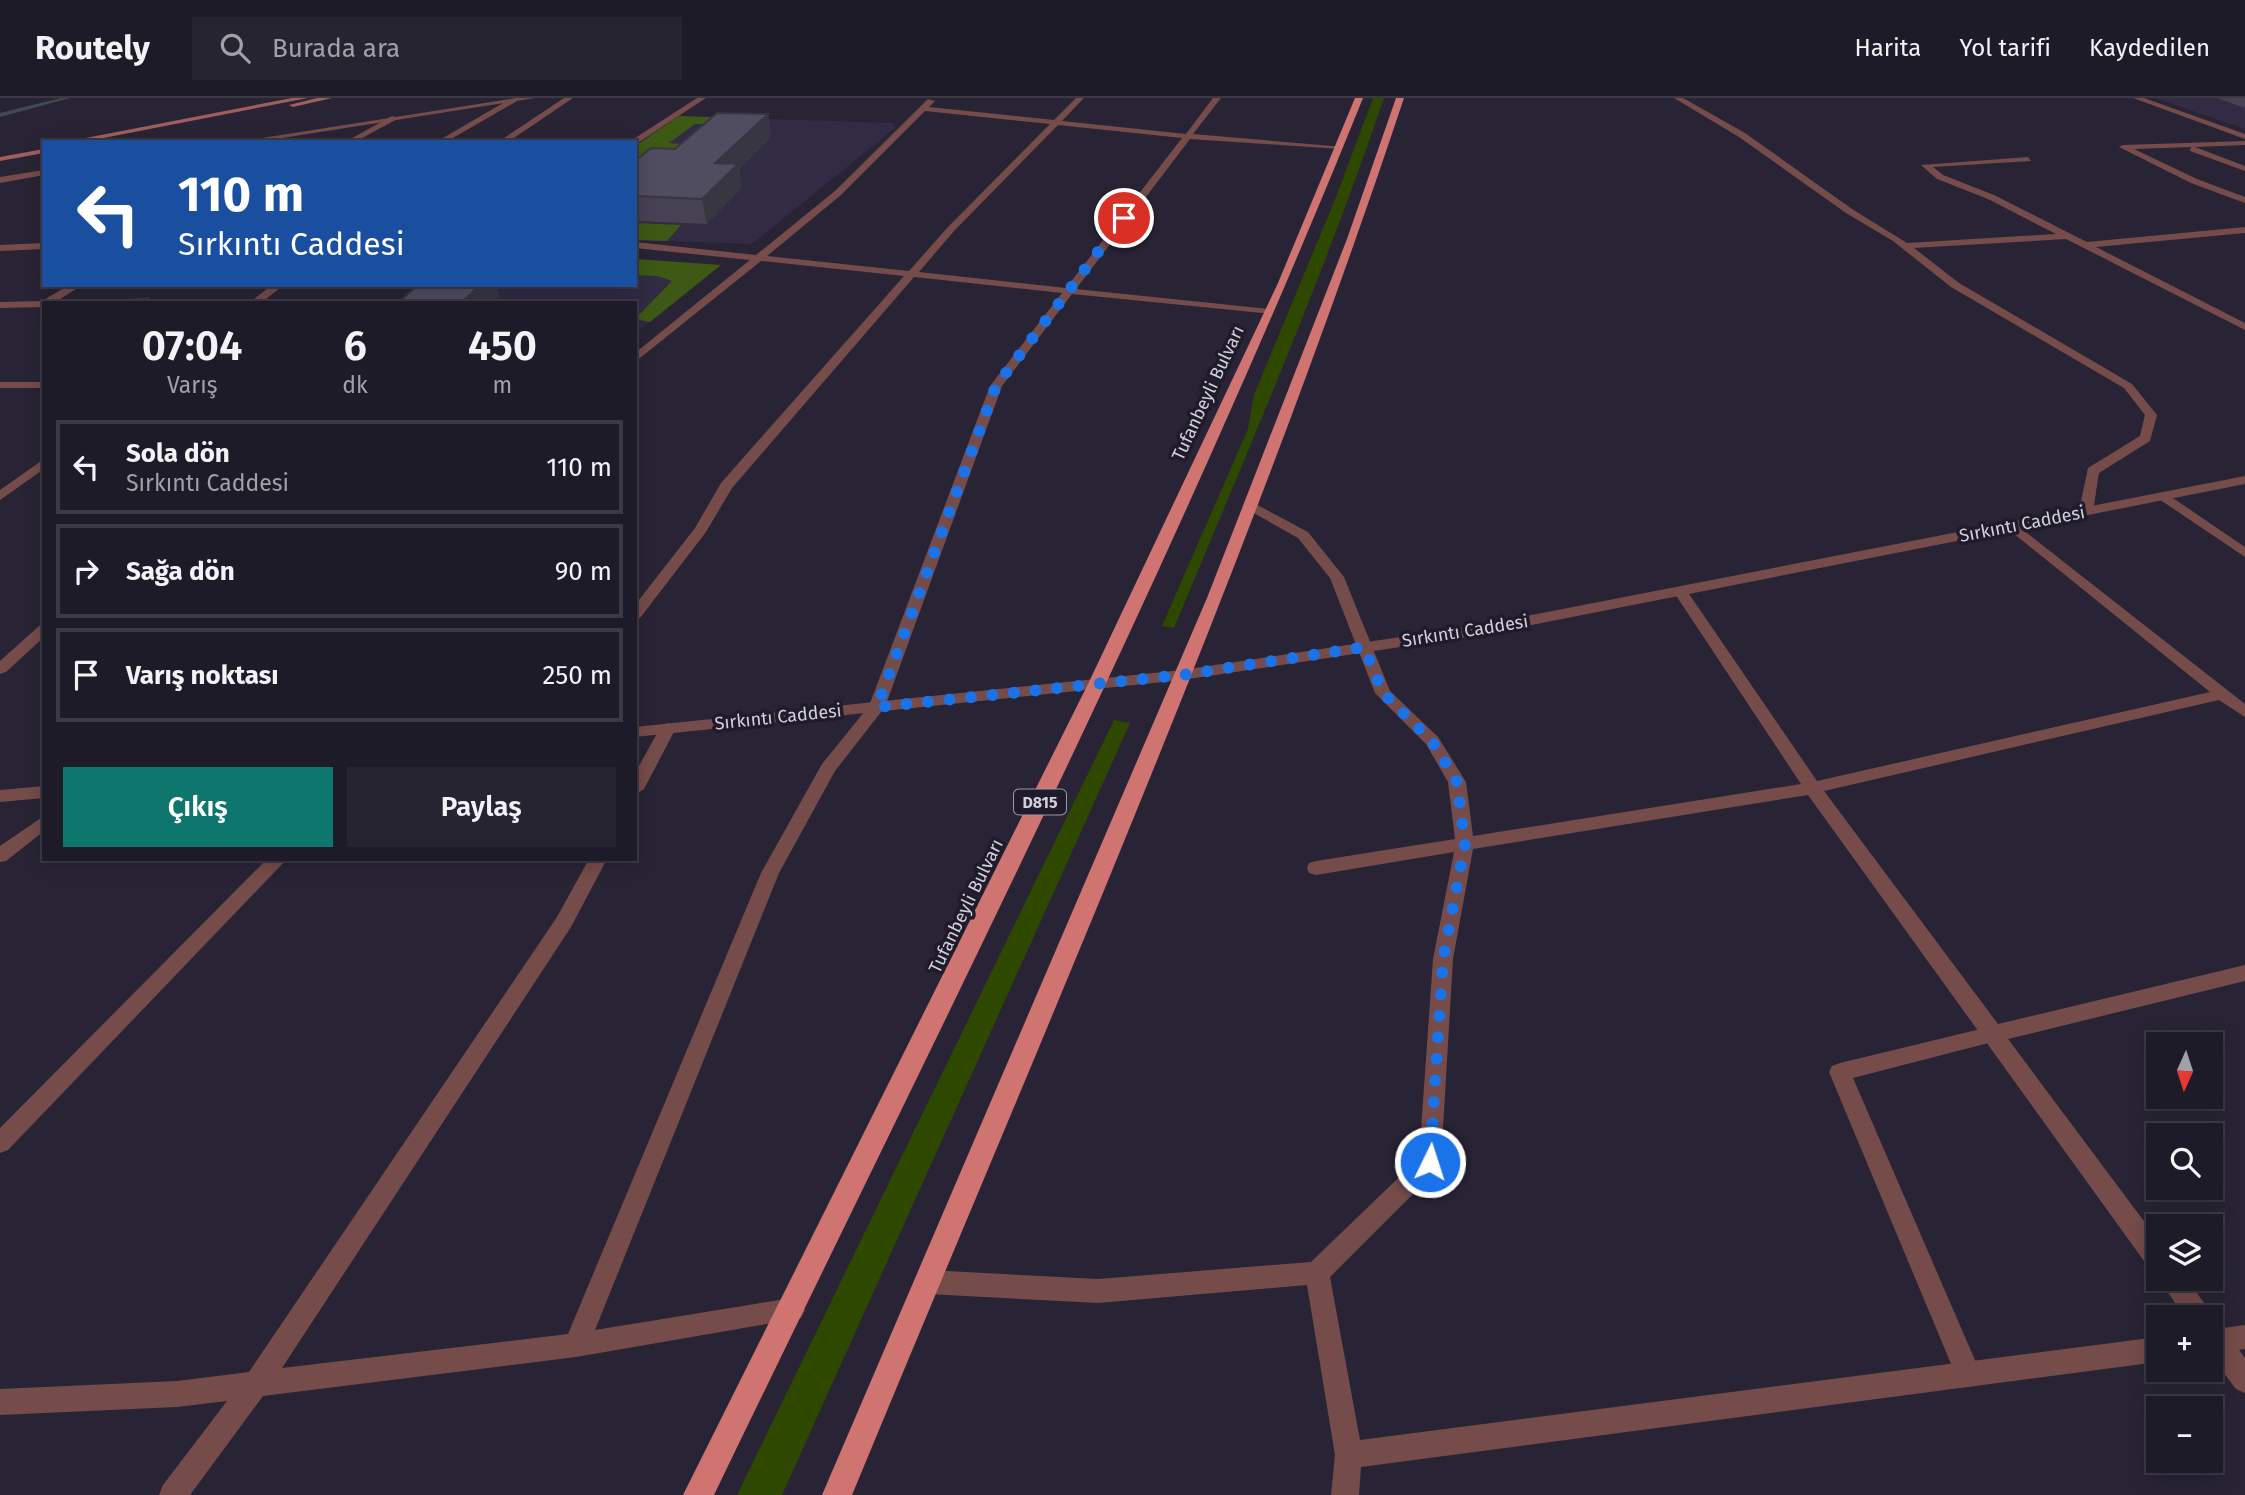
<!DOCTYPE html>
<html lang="tr">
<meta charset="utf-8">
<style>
body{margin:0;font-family:"Fira Sans",sans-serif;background:#262430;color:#f1f3f6;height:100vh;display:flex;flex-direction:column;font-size:26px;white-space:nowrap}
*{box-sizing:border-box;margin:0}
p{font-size:23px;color:#a1a1a8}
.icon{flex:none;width:38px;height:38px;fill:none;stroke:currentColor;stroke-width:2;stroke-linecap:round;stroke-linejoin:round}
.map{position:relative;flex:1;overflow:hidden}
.details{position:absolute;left:42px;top:203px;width:595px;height:560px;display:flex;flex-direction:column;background:#1e1b28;border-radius:0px;box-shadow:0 4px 18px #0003,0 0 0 2px #3c3945}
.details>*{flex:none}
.guide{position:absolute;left:42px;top:42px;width:595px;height:147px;border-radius:0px;box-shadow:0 4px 18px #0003,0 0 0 2px #3c3945;background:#1a4fa0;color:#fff;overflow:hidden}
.needle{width:46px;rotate:183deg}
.fabs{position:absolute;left:2146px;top:934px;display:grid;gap:14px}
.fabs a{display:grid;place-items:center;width:77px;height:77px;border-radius:0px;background:#1e1b28;box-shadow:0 4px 18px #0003,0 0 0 2px #3c3945;font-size:35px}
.pin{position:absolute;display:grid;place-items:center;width:60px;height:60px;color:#fff;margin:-30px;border:4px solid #fff;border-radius:50%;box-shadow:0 2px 7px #0007}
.me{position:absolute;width:77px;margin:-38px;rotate:4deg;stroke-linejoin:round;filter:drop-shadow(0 0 5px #0008)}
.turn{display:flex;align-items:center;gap:24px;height:147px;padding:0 21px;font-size:32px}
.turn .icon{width:91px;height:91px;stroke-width:2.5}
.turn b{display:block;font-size:49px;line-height:60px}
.eta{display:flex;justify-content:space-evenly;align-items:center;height:119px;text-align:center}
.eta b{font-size:42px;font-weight:600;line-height:49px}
.primary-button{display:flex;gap:14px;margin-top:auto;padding:14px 21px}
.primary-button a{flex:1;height:80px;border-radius:0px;background:#0f766e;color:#fff;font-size:28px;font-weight:600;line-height:80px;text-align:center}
.primary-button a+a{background:#262430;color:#f1f3f6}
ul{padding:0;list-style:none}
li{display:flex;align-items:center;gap:21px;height:94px;margin:0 14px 10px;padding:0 7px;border:4px solid #3c3945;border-radius:0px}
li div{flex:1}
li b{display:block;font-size:26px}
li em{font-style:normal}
header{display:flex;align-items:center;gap:42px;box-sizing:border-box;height:98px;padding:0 35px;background:#1e1b28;border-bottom:2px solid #3c3945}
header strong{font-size:33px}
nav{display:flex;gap:38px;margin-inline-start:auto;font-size:24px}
.search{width:490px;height:63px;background:#262430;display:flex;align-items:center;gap:18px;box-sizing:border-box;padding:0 24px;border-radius:0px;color:#a1a1a8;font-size:26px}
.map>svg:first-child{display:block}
.built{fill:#312b43}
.green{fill:#2f4800}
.forest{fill:#3e5914}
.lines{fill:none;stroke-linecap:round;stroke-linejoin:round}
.stream{fill:#414951;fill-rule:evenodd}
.service{fill:#754c4a;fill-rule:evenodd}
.minor{fill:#754c4a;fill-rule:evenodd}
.tertiary{fill:#754c4a;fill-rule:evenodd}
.secondary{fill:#a05f5d;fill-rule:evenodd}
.trunk{fill:#d07472;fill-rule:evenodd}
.wall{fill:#464253}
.shaded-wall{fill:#393643}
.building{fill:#514d60;stroke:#393643;stroke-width:2}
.route{stroke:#1a73e8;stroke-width:12;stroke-dasharray:0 21.6}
.labels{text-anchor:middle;stroke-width:7;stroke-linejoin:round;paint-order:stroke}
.shield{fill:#1f1b2b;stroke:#9c9aa6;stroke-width:2}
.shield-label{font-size:16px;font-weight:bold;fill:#d2d0db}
.street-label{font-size:18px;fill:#d2d0db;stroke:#1f1b2b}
</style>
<header>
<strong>Routely</strong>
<div class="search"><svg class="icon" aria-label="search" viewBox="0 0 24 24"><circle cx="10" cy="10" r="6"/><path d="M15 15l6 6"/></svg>Burada ara</div>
<nav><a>Harita</a><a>Yol tarifi</a><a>Kaydedilen</a></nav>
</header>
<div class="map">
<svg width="2245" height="1397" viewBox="0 0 2245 1397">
<rect width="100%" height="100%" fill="#282435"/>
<!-- built -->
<path class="built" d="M2155 0H2245V31Z
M679 18 894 25 895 30 752 146 635 142V48Z
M635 161 721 167 635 235V205H439L459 187H635Z"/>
<!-- green -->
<path class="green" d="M1373 0H1384C1323 180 1247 355 1174 530L1162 528 1248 331 1254 297 1336 99Z
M1114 622 1130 625 782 1397H737Z"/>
<!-- forest -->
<path class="forest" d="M679 18 738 20 730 27 695 26 669 45 701 47 635 71V48Z
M635 125 681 127 667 143 635 142Z
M635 161 721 167 650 224 635 221 672 183 658 178 635 177Z"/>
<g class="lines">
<!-- stream -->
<path class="stream" d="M61 0H70L0 19V15Z"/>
<!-- service -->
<path class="service" d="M1993 928 2000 930 2003 936 2000 942 1853 980 1981 1276 1977 1285 1968 1289 1959 1285 1829 974 1832 968 1840 965Z"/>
<!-- minor -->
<path class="minor" d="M564 0H573L508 44H498Z
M697 0H706L636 46 629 44Z
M1076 0H1084L1062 23 1186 36 1213 0H1221L1193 36 1344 49 1340 51 1190 41 1076 191 1269 211 1273 212V216L1072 196 1002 288 885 609 835 673 779 775 595 1232 792 1200 801 1204 805 1212 801 1220 576 1259 263 1298 190 1397H159L163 1387 227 1303 177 1309 0 1317V1291L177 1283 249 1274 557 819 589 761H607L571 829 282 1270 568 1236 761 775 822 666 869 608 990 288 1062 195 914 179 732 390 706 434 640 520 635 521V507L695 430 721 385 904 178 761 163 635 264V255L750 162 635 150V144L756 157 835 93 928 1 935 3 929 9 1054 22ZM925 13 1050 26 948 129 909 173 767 158 841 97ZM1058 27 1182 40 1066 190 919 174 954 133Z
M1674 0H1683L1745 35 1852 111 1907 145 2056 136 1988 101 1937 81 1921 67 2028 59 2031 63 1933 69 1943 77 1994 97 2087 144 2245 129V135L2096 149 2245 225V232L2066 141 1914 150 1959 185 2132 286 2157 317 2150 343 2099 375 2093 413 2091 416H2081L2079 413 2088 370 2140 338 2145 317 2124 290 1951 189 1893 143 1846 115 1739 39Z
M2133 0H2144L2245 36V41Z
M510 1 517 3 446 44H436Z
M392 18 399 20 355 44H345Z
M2245 43V47L2195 49 2245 68V73L2190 53 2191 49 2134 51 2197 81 2245 99V105L2191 85 2119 49 2123 47Z
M44 145V151L0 153V147Z
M69 187H82L54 205H44V209L0 210V204L42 203Z
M272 187H284L261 205H249Z
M0 284H44V290H0Z
M44 361V371L0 402V392Z
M2164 394 2245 449V459L2159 401 2157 398Z
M1250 403 1308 434 1344 479 1390 593 1438 639 1466 684 1473 738 1801 686 1673 493 1680 489 1685 490 1817 683 2210 594 2008 431V425L2013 424 2245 606V619L2219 602 1824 693 1998 926 2245 867V883L2008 941 2158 1142V1173L2149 1170 1808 697 1473 751 1453 861 1441 1064 1438 1071 1330 1179 1360 1342 2158 1239V1264L1361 1369 1359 1397H1331L1335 1357 1307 1187 1098 1205 927 1196 918 1192 915 1184 918 1176 927 1172 1098 1181 1311 1164 1419 1060 1433 861 1454 754 1316 777 1309 775 1307 770 1309 765 1316 763 1455 741 1448 684 1426 646 1375 595 1330 480 1298 440 1245 410 1243 407Z
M44 527V539L6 574 0 576V563L39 528Z
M668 625 676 630 644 691 635 697V675L660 630Z
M44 718V733L6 763 0 764V748Z
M267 761H287L8 1052 0 1055V1030Z
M2159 1181H2186L2209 1211 2212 1222 2223 1230 2245 1227V1251L2239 1252 2245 1260V1295L2236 1291 2210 1257V1220H2185Z"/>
<!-- tertiary -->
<path class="tertiary" d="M516 0H535L257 44H236Z
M44 72V77L0 85V79Z
M2245 378V386L1486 536 1182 582 635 639V629L1182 572 1486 526Z
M44 688V700L0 704V692Z"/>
<!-- secondary -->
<path class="secondary" d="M292 0H308L83 44H65Z
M317 0H332L293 9 289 7Z
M44 51V55L0 63V59Z"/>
<!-- trunk -->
<path class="trunk" d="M1355 0H1363C1171 476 937 935 714 1397H683L1088 586 1278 185Z
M1396 0H1404C1246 475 1043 935 852 1397H822L1207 500 1347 141Z"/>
</g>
<!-- wall -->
<path class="wall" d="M2217 0H2245V10Z
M768 16 771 39 739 71 742 90 707 126 635 123V63L675 51Z"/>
<!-- shaded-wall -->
<path class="shaded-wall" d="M768 16 771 39 739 71 742 90 707 126 702 101 715 65Z
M480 187H496L501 203 499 205H461Z"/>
<!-- building -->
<path class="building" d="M717 15 768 16 715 65 738 66 702 101 635 98V63L651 50 675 51Z
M418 187H480L461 205H398Z
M148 200 145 205H94Z"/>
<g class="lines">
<!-- route -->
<path class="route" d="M1124 120 996 288 877 609 1182 577 1364 549 1383 595 1432 643 1457 684 1465 746 1443 861 1430 1064"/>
</g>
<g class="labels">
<!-- shield labels -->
<rect class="shield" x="1014" y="691.5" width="52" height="25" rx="5"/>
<g class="shield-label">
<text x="1040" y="710">D815</text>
</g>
<!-- street labels -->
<g class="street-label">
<text transform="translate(1208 295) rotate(-65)" y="6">Tufanbeyli Bulvarı</text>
<text transform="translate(2022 426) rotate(-11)" y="6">Sırkıntı Caddesi</text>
<text transform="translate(1465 533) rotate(-9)" y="6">Sırkıntı Caddesi</text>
<text transform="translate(778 619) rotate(-6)" y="6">Sırkıntı Caddesi</text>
<text transform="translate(966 808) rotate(-64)" y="6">Tufanbeyli Bulvarı</text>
</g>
</g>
</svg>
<div class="fabs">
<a><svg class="needle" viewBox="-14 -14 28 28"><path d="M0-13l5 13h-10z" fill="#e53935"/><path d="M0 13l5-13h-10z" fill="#a1a1a8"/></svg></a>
<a><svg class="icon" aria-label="search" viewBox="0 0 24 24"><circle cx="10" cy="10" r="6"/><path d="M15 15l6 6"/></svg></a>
<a><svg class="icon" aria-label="layers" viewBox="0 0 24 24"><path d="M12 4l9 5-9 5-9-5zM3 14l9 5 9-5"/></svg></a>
<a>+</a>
<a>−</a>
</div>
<div class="pin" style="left:1124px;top:120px;background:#d93025"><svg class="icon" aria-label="arrive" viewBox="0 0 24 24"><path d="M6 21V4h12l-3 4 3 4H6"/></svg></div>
<svg class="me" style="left:1430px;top:1064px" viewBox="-20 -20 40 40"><circle r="17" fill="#1a73e8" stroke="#fff" stroke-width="3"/><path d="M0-11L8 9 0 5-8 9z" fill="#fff"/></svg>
<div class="guide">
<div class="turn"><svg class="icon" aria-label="left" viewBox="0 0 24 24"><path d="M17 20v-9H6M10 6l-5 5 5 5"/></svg><div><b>110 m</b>Sırkıntı Caddesi</div></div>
</div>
<section class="details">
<div class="eta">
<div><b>07:04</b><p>Varış</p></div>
<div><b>6</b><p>dk</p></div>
<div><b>450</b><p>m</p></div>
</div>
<ul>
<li><svg class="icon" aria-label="left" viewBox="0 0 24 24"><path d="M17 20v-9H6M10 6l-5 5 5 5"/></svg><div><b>Sola dön</b><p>Sırkıntı Caddesi</p></div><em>110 m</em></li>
<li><svg class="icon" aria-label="right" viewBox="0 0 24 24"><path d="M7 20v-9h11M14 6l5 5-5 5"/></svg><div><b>Sağa dön</b></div><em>90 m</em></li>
<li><svg class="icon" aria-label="arrive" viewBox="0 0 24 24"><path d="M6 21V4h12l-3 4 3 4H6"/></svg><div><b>Varış noktası</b></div><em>250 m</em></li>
</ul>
<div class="primary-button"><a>Çıkış</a><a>Paylaş</a></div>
</section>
</div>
